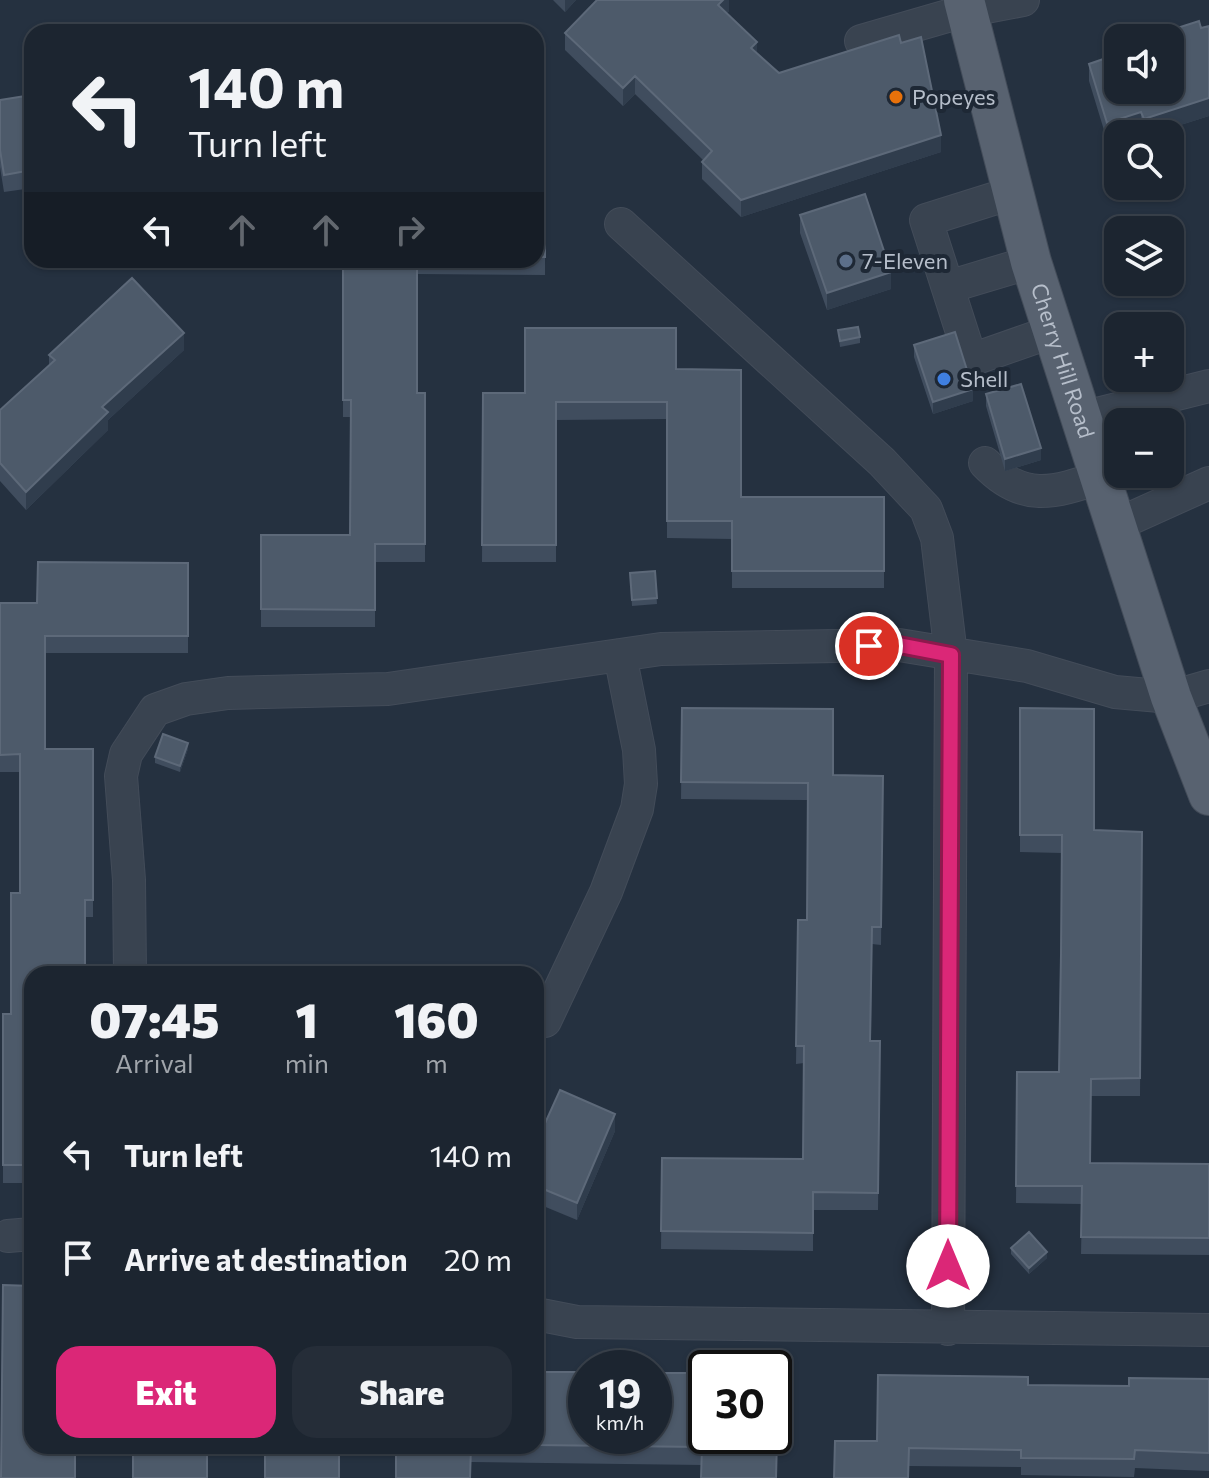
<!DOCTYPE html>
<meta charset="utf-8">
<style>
body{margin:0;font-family:Commissioner,sans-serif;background:#252d38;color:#f1f3f6;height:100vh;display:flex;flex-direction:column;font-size:30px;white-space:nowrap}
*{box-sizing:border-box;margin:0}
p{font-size:26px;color:#a0a5ab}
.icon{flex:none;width:44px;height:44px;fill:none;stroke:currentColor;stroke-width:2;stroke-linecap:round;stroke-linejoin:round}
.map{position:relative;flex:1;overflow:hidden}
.details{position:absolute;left:24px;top:966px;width:520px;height:488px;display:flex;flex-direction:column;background:#1c2530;border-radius:24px;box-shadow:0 2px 6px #0004,0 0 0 2px #3a424c}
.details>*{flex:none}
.hud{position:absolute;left:24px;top:24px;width:520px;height:244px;border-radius:24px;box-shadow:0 2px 6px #0004,0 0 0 2px #3a424c;background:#1c2530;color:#f1f3f6;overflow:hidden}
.controls{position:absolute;left:1104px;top:24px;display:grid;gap:16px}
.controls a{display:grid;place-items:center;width:80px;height:80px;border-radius:16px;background:#1c2530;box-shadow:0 2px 6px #0004,0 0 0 2px #3a424c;font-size:40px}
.speed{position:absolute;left:568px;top:1350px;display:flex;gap:16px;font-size:40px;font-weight:700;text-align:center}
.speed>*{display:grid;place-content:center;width:104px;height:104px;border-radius:50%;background:#1c2530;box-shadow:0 2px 6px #0004,0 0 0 2px #3a424c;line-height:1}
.speed small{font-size:20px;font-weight:400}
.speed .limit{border:4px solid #111;border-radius:12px;background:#fff;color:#111}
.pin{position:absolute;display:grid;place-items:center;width:68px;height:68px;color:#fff;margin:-34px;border:4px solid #fff;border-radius:50%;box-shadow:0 2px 8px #0007}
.me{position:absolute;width:88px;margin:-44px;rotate:0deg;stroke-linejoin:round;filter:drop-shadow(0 0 6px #0008)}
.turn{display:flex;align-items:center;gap:28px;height:168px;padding:0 32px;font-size:36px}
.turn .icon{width:104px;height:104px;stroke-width:2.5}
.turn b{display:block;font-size:56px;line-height:68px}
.lanes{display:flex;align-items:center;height:76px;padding:0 32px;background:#0003;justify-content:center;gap:40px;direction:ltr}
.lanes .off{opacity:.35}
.eta{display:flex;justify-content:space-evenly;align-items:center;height:136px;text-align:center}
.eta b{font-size:48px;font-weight:800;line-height:56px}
.primary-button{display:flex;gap:16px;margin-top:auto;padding:16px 32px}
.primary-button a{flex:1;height:92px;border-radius:24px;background:#db2777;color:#fff;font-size:32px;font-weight:800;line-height:92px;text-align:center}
.primary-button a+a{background:#252d38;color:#f1f3f6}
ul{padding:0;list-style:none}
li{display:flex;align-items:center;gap:24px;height:104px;padding:0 32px}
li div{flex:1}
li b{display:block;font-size:30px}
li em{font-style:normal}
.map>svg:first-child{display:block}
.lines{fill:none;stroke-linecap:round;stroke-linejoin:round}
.minor-casing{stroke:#434c59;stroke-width:34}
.major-casing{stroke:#434c59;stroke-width:42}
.minor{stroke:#394350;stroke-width:32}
.major{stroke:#586270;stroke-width:40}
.wall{fill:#404d5e}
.shaded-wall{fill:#303d4d}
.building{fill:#4d5a6a;stroke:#5d6979;stroke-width:2}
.route-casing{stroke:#8e194d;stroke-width:20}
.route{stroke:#db2777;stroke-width:14}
.food-dot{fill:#e8710a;stroke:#1e2835;stroke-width:3}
.service-dot{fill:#5c6f8a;stroke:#1e2835;stroke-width:3}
.shop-dot{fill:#3f7fe0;stroke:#1e2835;stroke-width:3}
.labels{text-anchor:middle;stroke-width:8;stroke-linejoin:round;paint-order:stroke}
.poi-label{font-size:22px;fill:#b6beca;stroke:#1e2835;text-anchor:start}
.street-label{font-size:22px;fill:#b6beca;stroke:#1e2835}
</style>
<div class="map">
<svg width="1209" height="1478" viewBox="0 0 1209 1478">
<rect width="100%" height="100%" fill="#253140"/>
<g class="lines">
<defs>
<path id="minor" d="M861 41 965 11 1023 0
M1012 193 926 220 971 360 1054 331
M621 224 882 462 926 509 937 538 951 655 948 1329
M948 287 1031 262
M1081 418 1209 386
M985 463C1023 503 1053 493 1101 477
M1116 525 1209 483
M130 974 129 880 121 776 126 754 155 710 186 699 228 693 388 689 661 649 899 645 1027 666 1115 692 1171 697 1209 686
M545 1021 606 892 637 809 641 784 639 750 620 655
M8 1236 32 1234
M536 1314 577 1322 1209 1330"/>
<g id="major">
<path id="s1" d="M964 0 1031 262 1171 697 1209 795"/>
</g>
</defs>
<!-- minor casing -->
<use href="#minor" class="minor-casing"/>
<!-- major casing -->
<use href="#major" class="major-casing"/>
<!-- minor -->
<use href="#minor" class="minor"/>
<!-- major -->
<use href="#major" class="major"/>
</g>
<!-- wall -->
<path class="wall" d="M553 0H576L565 12Z
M729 0V11L727 13 757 53 779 73 941 152 741 217 702 179V162L703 160 635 94 623 106 565 50V33Z
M1089 64 1209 116 1152 134H1143L1141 130 1127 134H1118V137L1107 140 1089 81Z
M32 95V188L4 192 0 167V100Z
M536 183H545V275L417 274V393H425V562H375V627H261V535H350L351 417H343V260H536Z
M800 215 891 289 827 310 800 233Z
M838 330 860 337V343L840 347Z
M914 345 973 401 933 414 914 357Z
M184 350 108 420V430L26 510 0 481V410L49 365V355Z
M676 369 741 497H884V588H732V539L667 538V419L556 420V562H482L483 393H525Z
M986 394 1041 460 1005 471 986 406Z
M188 563V653H45V749H93V917H85L32 974V1183H3V1014H11L20 893V772H0V603H37Z
M655 571 657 604 632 606 630 573Z
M682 708 833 775 883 776 881 945 872 944 871 1041H880L878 1210H813V1251L661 1249 662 1158 803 1159 804 1063 796 1064 798 920H807L808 800 681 799Z
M1020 708 1094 830 1142 832 1140 1096H1091L1090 1163 1209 1164V1255L1081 1254 1082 1204 1016 1203 1017 1072H1059L1062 853 1020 852Z
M188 749 180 772 155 763V757Z
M536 1128 542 1130 615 1131 577 1220 536 1203Z
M1011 1248 1047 1258 1029 1274 1011 1254Z
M536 1372 706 1373 702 1465 471 1462 396 1446H536Z
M1209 1379V1471L1135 1468 1134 1477 1021 1475V1467L909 1466 877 1441 1028 1385 1129 1386Z"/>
<!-- shaded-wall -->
<path class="shaded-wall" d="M565 0H576L565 12Z
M723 0H729V11L718 22V5Z
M757 42V59L751 48Z
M635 76V94L623 106V88Z
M1209 98V116L1152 134H1144V119Z
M1141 112V130L1127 134H1118V137L1107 140V123Z
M941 135V152L741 217V200Z
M891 272V289L827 310V293Z
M184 333V350L108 420V430L26 510V492L102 407Z
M973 389V401L933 414V402Z
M1041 448V460L1005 471V459Z
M188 743V749L180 772V766Z
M615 1114V1131L577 1220V1203Z
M1047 1252V1258L1029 1274V1268Z"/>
<!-- building -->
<path class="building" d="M597 0H723L718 5 757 42 751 48 779 73 899 35 901 43 921 37 941 135 741 200 702 162 712 151 635 76 623 88 565 33Z
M1199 21 1201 28 1209 26V98L1144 119 1141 112 1107 123 1089 64 1118 54V90H1170V38H1146Z
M32 95V170L4 175 0 150V100Z
M536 183H545V257H536Z
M865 194 891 272 827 293 800 215Z
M343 260H417V393H425V544H375V610L261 609V535H350L351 400H343Z
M132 278 184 333 102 407 108 412 26 492 0 463V410L55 360 49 355Z
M858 327 860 337 840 341 838 330Z
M525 328H676V369L741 370V497H884V571H732V521H667V402H556V545H482L483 393H525Z
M955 332 973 389 933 402 914 345Z
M1021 384 1041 448 1005 459 986 394Z
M38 562 188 563V636H45V749H93V900H85V974H32V1165H3V1014H11V893H20V754L0 755V603H37Z
M655 571 657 598 632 600 630 573Z
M682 708 833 709V775L883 776 881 927H872L870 1041H880L878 1193 813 1192V1233L661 1231 662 1158 803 1159 804 1046H796L798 920H807L808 783 681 782Z
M1020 708 1094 709V830L1142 832 1140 1078 1091 1079 1090 1163 1209 1164V1238L1081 1237 1082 1186H1016L1017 1072H1059L1061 955 1062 835H1020Z
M163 734 188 743 180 766 155 757Z
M560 1090 615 1114 577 1203 536 1186V1145L538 1141 536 1140V1128L542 1130Z
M1029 1232 1047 1252 1029 1268 1011 1248Z
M3 1285 32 1286V1446H75V1478H1Z
M536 1372H586V1436H654V1373H706V1436H735V1439L777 1440 776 1478H701L702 1447 536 1445Z
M878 1375 1028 1377V1385L1129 1386V1378L1209 1379V1453L1135 1450 1134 1459 1021 1458V1450L909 1448 908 1478H834L835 1441H877Z
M133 1446H207V1478H133Z
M265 1446H339V1478H265Z
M396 1446H471L470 1478H396Z"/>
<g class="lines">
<defs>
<path id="route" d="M869 646 899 645 951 655 948 1266"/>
</defs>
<!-- route casing -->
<use href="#route" class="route-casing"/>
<!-- route -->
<use href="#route" class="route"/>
</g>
<!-- markers -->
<circle class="food-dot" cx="896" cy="97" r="8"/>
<circle class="service-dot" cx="846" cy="261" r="8"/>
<circle class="shop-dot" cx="944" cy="379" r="8"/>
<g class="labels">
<!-- poi labels -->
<g class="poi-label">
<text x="912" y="105">Popeyes</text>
<text x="862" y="269">7-Eleven</text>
<text x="960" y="387">Shell</text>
</g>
<!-- street labels -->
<g class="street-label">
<text dy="8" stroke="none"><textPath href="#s1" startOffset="374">Cherry Hill Road</textPath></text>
</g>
</g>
</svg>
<div class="controls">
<a><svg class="icon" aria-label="sound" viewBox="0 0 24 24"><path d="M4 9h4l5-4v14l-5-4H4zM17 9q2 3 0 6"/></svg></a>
<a><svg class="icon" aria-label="search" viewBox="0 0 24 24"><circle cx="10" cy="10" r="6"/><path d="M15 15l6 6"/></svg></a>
<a><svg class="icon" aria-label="layers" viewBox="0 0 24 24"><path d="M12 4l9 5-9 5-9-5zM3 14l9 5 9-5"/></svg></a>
<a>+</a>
<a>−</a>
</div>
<div class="speed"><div>19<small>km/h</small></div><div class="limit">30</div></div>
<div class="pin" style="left:869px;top:646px;background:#d93025"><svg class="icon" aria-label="arrive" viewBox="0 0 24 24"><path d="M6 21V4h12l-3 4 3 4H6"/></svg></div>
<svg class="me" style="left:948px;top:1266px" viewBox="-20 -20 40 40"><circle r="19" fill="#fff"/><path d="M0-13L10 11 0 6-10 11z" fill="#db2777"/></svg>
<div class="hud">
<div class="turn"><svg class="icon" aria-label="left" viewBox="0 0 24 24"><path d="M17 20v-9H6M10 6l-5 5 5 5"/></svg><div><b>140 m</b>Turn left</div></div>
<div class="lanes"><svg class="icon" aria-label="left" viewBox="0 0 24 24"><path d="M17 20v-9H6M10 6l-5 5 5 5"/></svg><svg class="icon off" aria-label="ahead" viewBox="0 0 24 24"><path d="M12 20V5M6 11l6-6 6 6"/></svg><svg class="icon off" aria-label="ahead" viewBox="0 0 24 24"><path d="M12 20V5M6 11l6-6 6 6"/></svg><svg class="icon off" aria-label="right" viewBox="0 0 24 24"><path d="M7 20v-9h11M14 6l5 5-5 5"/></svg></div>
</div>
<section class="details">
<div class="eta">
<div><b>07:45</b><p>Arrival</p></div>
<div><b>1</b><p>min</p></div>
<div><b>160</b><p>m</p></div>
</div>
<ul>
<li><svg class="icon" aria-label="left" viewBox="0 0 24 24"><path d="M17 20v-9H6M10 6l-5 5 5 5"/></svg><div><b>Turn left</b></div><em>140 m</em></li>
<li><svg class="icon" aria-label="arrive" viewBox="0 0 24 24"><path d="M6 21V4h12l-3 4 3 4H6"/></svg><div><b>Arrive at destination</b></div><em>20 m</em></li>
</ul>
<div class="primary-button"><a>Exit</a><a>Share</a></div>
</section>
</div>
